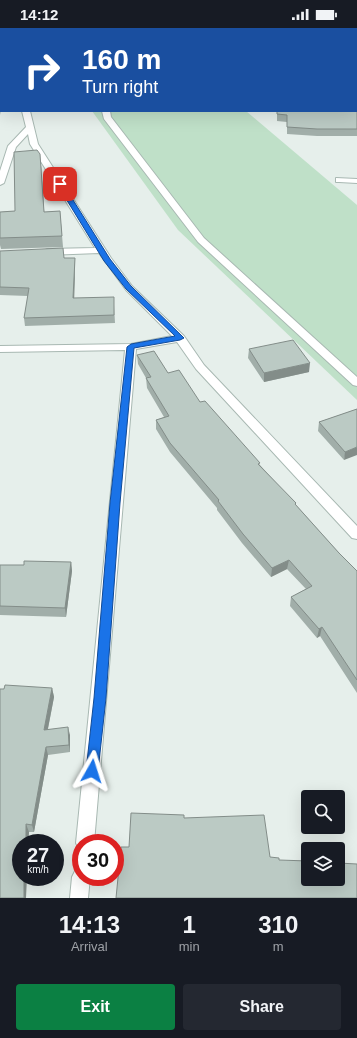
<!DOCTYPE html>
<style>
body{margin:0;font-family:Helvetica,sans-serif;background:#242831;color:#f1f3f6;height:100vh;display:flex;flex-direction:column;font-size:15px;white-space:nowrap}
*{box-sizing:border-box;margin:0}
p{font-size:13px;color:#9ea1a6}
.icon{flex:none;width:22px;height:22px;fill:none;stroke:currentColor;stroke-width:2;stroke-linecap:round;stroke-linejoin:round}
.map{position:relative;height:870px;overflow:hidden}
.details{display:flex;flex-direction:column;background:#171b24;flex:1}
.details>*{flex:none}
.hud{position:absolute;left:0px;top:0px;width:357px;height:84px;box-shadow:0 4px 16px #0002;background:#1a4fa0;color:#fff;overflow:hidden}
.fabs{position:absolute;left:301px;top:762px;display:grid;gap:8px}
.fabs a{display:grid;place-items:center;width:44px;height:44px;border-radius:4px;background:#171b24;box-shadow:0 4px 16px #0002;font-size:20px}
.speed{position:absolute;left:12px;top:806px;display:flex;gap:8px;font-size:20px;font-weight:700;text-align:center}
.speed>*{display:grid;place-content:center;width:52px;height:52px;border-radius:50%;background:#171b24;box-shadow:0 4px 16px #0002;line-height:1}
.speed small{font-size:10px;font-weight:400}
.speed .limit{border:6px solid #d22;background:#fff;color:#111}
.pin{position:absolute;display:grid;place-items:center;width:34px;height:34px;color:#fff;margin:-17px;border-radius:8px;box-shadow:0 2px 6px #0006}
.me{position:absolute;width:44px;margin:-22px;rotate:6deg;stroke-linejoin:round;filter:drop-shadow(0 0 3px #0008)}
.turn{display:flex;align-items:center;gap:14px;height:84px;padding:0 16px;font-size:18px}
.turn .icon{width:52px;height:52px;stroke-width:2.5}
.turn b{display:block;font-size:28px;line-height:34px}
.eta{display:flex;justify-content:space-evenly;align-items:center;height:68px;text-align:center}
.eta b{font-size:24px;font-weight:700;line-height:28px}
.cta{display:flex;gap:8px;margin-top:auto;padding:8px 16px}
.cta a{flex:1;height:46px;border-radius:4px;background:#0b8043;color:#fff;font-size:16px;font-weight:700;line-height:46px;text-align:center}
.cta a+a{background:#242831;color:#f1f3f6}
.status{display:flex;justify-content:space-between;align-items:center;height:28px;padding:0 20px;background:#171b24;direction:ltr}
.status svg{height:11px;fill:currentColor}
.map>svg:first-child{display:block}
.green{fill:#bfe0c8}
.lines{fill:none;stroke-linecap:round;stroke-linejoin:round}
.street-casing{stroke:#a8b8b2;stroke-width:2}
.street{fill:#fff;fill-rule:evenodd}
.wall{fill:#a1aea9}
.shaded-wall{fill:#838d89}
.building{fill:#bbcac4;stroke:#838d89}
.route{fill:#1a73e8;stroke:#114b97}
</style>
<div class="status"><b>14:12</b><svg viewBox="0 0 49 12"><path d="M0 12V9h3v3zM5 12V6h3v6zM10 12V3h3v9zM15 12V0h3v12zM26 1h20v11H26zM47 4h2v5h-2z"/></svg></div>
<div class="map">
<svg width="357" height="870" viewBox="0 0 357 870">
<rect width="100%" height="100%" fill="#e6efeb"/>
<!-- green -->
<path class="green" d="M92 83H246L357 177V372L178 202Z"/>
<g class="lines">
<defs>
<path id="street" d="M32 0H38V1H32Z
M97 0H103V1H97Z
M22 83H30L38 116 111 230 132 258 184 308 204 337 357 498V511L352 510 196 341 177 314 136 321 94 815H81V822L79 821 76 815 125 322 0 324V318L131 316 172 308 126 262 99 225 47 227 42 224 47 221 95 220 30 116 28 106 16 119 4 155 0 157V143L8 118 26 99Z
M102 83H110L111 89 204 210 357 349V358L353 357 198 214 104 91Z
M336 150 357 151V155L339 154H336Z
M81 840V849H90L88 870H70L72 849 75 843Z"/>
</defs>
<!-- street casing -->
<use href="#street" class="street-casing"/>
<!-- street -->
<use href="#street" class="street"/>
</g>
<!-- wall -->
<path class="wall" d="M0 0H22V1H1V75L0 87Z
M226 0H357V35H356V1H226Z
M356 45 357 46V108H317L287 106V94L277 93V83H356Z
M41 137 44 184 60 183 63 219 1 221 0 217V184L15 183Z
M0 223 65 230H75V238L74 270 114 277 115 295 25 298 24 290 28 268 0 267Z
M249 321 309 344 264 354 248 330Z
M137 327 168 345 200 374 260 437 339 525 357 543V665L320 608 317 610 290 578 291 569 306 561 287 541 271 549 242 515 217 482V480L170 424 156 401V392L164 389 147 360 146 350 138 336Z
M357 381 344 432 318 403 319 394Z
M71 534 72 543 66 589 0 587V537H24Z
M52 660 54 669 48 701 70 707V724L48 727 34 804H29L28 815H21L0 870Z"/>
<!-- shaded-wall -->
<path class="shaded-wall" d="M1 49V75L0 87V51Z
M40 126 41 137 45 195 44 184Z
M75 230V238L74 278 73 270Z
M310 335 309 344 264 354V345Z
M357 419V427L344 432 345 424Z
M289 532 287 541 271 549 272 540Z
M71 534 72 543 66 589 65 580Z
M322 599 320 608 317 610 319 601Z
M52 660 54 669 46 710 44 702Z
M68 699 70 707V724L69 717Z
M46 719 48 727 34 804 32 797Z
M26 796 29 804 28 815H26Z
M24 849H27L26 870H24Z"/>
<!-- building -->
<path class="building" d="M0 0H16V1H1V12L0 11Z
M227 0H357V29H356V1H227H228Z
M1 14V49L0 51V18Z
M356 45 357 46V67L356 68Z
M0 58H1L0 69Z
M356 73H357V101H317L287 99V87L277 86V83H356Z
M37 122 40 126 44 184 60 183 62 208 0 210V184L15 183 14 124Z
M63 220 64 230H75L73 270 114 269V287L24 290 29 260 0 259V223Z
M293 312 310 335 264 345 249 321Z
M154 323 168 345 179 342 200 374 205 373 260 435 258 436 296 475 295 476 339 525 357 543V652L322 599 319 601 291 569 312 558 289 532 272 540 243 506 218 473 219 472 170 415 156 392 169 388 146 350 151 349 137 327Z
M357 381V419L345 424 319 394Z
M24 533 71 534 65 580 0 578V537H24Z
M5 657 52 660 44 702 68 699 69 717 46 719 32 797 26 796V815H21V849H24V870H0V661H4Z
M131 785 184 787V790L264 787 270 829 279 830V832L308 833V851H338V835L357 836V870H116L121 819H129Z"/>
<!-- route -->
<path class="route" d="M60 154 63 156 110 231 131 258 184 310 180 312 134 320 120 475 106 670 98 743 97 747 92 749 88 747 86 743 94 670 110 475 127 319 131 316 175 308 126 261 104 233 57 156Z"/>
</svg>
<div class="fabs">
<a><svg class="icon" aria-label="search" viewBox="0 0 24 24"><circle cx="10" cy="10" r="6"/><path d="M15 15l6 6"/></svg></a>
<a><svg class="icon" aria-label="layers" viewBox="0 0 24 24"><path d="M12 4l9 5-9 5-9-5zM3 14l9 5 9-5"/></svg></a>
</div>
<div class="speed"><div>27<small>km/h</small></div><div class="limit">30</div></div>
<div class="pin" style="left:60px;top:156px;background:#d93025"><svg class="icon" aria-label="arrive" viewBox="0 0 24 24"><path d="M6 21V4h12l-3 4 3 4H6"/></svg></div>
<svg class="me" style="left:92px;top:743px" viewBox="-20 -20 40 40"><path d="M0-17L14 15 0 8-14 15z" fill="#1a73e8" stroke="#fff" stroke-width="4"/></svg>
<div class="hud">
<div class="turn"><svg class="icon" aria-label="right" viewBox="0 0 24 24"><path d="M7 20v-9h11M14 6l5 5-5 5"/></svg><div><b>160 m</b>Turn right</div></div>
</div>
</div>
<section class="details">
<div class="eta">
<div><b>14:13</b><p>Arrival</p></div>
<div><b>1</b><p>min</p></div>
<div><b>310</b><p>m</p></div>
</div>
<div class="cta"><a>Exit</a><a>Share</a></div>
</section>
